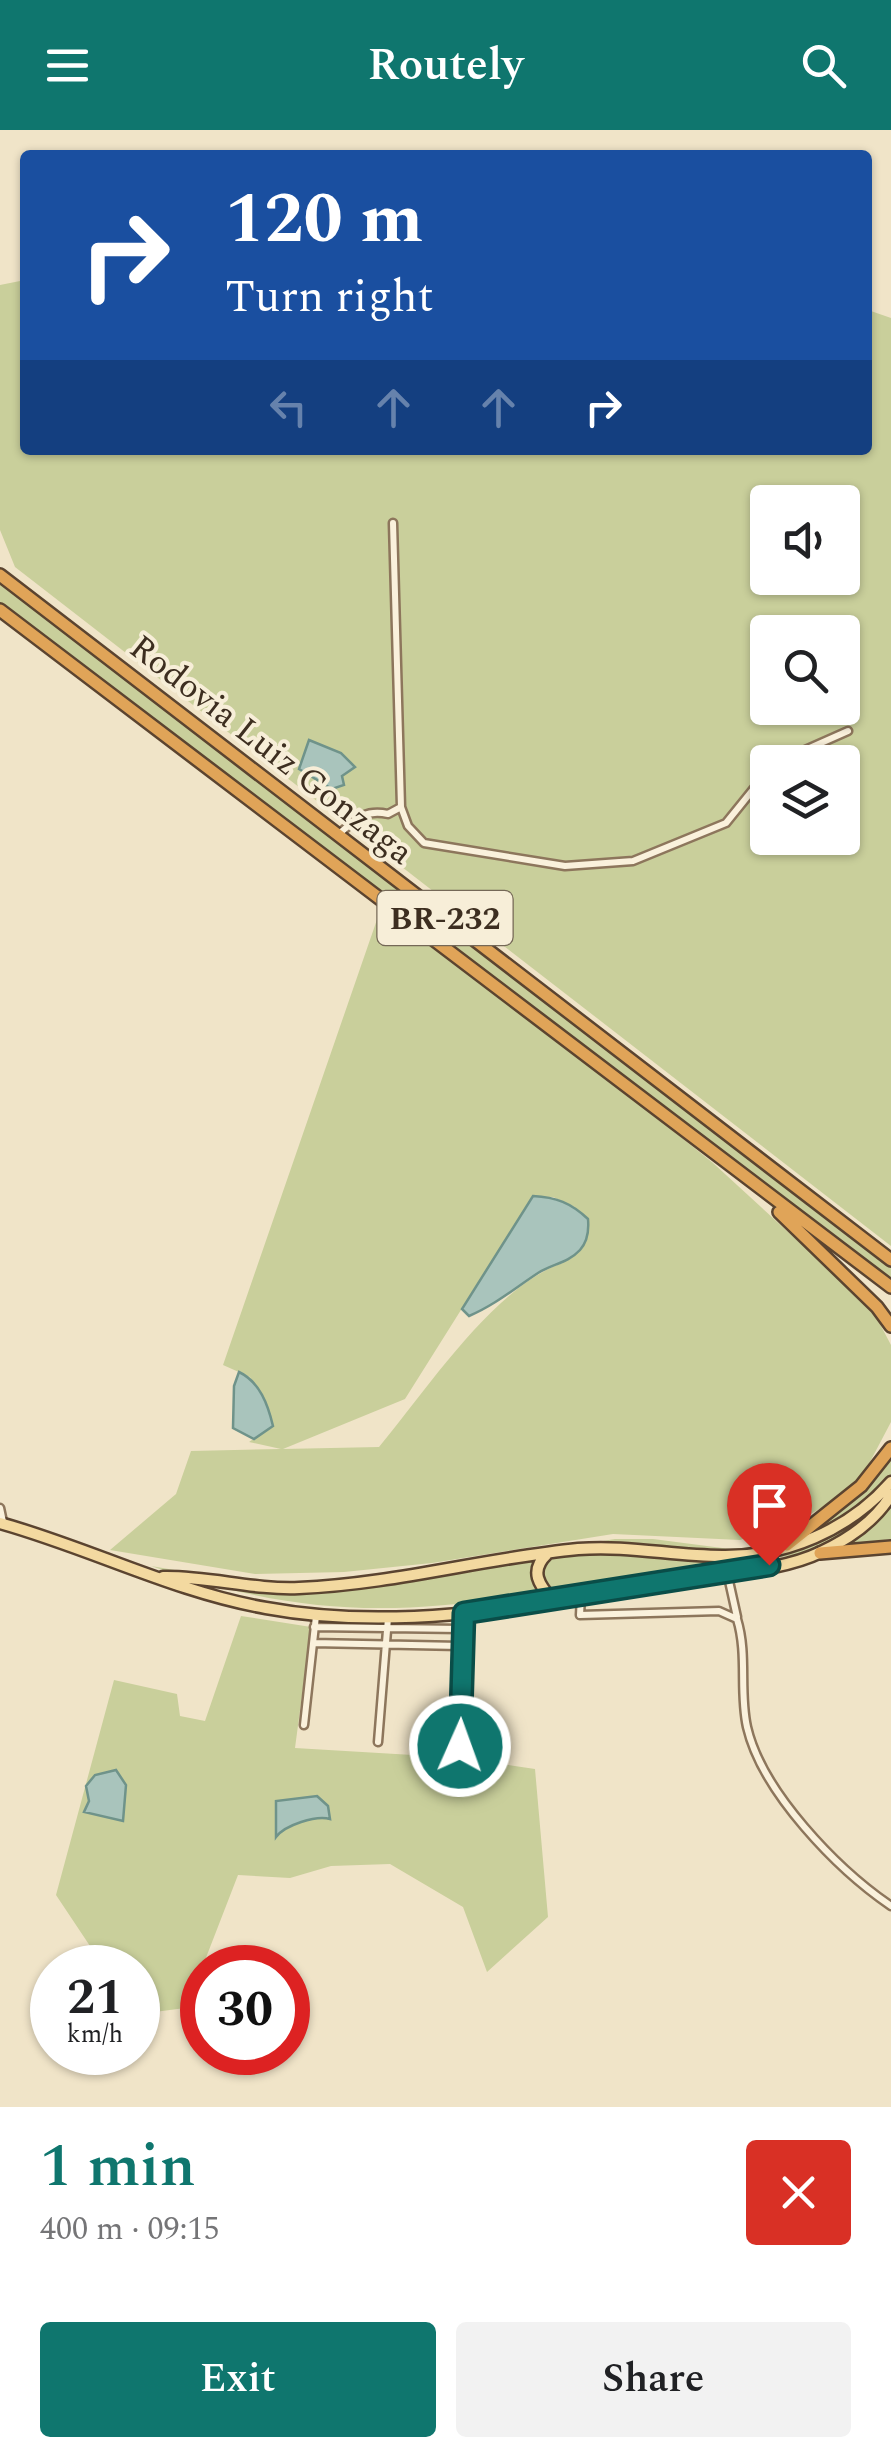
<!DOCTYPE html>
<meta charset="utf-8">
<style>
body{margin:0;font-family:Spectral,serif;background:#f2f2f2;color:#202124;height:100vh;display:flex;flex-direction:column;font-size:38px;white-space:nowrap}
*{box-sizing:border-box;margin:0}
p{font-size:32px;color:#757577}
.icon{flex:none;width:55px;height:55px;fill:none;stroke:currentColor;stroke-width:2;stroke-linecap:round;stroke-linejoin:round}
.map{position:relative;height:1977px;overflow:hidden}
.panel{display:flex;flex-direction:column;background:#fff;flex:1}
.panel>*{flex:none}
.top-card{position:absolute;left:20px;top:20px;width:852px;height:305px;border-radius:10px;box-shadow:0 2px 8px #0004;background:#1a4fa0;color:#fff;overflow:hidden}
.buttons{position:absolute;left:750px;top:355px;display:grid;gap:20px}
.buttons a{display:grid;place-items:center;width:110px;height:110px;border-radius:10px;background:#fff;box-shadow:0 2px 8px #0004;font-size:50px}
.speed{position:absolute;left:30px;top:1815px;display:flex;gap:20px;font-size:50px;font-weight:700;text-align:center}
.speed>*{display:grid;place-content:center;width:130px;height:130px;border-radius:50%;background:#fff;box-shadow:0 2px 8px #0004;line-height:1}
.speed small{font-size:25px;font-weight:400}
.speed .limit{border:15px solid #d22;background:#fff;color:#111}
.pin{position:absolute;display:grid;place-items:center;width:85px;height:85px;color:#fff;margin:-102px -42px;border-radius:50% 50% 50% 0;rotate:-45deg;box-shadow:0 0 10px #0007}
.pin .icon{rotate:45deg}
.me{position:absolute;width:110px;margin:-55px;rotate:2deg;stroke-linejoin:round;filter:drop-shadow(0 0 8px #0008)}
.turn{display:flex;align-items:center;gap:35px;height:210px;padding:0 40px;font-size:45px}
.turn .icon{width:130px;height:130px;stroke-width:2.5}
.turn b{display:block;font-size:70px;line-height:85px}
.lanes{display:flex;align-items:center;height:95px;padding:0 40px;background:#0003;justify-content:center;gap:50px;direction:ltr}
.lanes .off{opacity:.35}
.round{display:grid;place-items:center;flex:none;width:105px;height:105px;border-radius:10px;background:#f2f2f2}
.overview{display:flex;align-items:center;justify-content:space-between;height:170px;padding:0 40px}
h1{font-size:60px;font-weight:600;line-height:75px;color:#0f766e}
.action{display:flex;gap:20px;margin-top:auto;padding:20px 40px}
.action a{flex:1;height:115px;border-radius:10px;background:#0f766e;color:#fff;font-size:40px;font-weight:600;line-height:115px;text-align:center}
.action a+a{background:#f2f2f2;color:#202124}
header{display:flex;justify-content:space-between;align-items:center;height:130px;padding:0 40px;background:#0f766e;color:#fff;font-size:45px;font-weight:600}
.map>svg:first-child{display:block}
.green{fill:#c9cf9b;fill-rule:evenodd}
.water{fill:#a9c4bc;stroke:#6f938a;stroke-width:2.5}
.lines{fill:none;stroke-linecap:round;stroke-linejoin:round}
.street-casing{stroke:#8d765c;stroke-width:11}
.primary-casing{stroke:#5b4430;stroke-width:15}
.highway-casing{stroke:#5b4430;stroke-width:16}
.street{stroke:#faf1dc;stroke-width:6}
.primary{stroke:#f3d9a0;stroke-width:10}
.highway{stroke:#e0a458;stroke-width:11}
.route-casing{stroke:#0a4d48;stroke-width:25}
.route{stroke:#0f766e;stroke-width:18}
.labels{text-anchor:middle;stroke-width:8;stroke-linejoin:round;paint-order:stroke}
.shield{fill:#f7eed8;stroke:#756857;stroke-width:2.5}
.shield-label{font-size:32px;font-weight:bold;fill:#3d2e20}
.street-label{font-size:35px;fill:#3d2e20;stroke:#f7eed8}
</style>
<header><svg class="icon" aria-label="menu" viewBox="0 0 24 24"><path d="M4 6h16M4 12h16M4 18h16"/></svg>Routely<svg class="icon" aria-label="search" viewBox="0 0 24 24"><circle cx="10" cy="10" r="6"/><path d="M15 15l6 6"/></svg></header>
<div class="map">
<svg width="891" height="1977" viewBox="0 0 891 1977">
<rect width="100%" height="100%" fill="#f0e4c8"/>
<!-- green -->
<path class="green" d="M25 150V320H868V180L891 188V1116L15 437 0 400V155ZM768 372H842V448H768ZM768 502H842V578H768ZM768 632H842V708H768Z
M0 445 891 1130V1157L0 476Z
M381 778 651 983 713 1033 872 1179 891 1215V1292L862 1347 831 1372 799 1391 740 1410 613 1404 432 1433 344 1442 255 1444 110 1420 176 1364 191 1321 281 1319 249 1312 273 1296 250 1247 223 1235ZM532 1067H553L575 1077 563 1133C495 1155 425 1262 379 1317L283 1319 405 1269Z
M891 1317V1409L566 1462 548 1460 537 1432 543 1462C393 1487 297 1486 151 1436L262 1455H328L615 1409H653L730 1419 758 1417 832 1379Z
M241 1486 311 1497 295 1618 463 1628 535 1639 548 1787 487 1842 463 1777 390 1734 331 1736 290 1748 238 1745 202 1838 193 1877 139 1884 138 1838 104 1837 56 1765 114 1550 177 1564 180 1586 205 1591Z"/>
<!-- water -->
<path class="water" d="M309 610 341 623 355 637 342 646 344 655 332 659 299 639Z
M533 1066C556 1067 571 1073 588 1089 589 1100 588 1111 580 1120 568 1133 552 1134 538 1143 515 1158 495 1175 469 1186L462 1179Z
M239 1242C260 1252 268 1275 273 1296L254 1309 233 1298 234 1256Z
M116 1640 126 1655 123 1691 84 1682 89 1671 86 1656 95 1645Z
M317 1666 328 1676 330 1689C316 1685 285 1695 276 1707V1671Z"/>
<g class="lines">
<defs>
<path id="street" d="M393 393 401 677 408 696 424 713 565 736 633 731 726 693 768 641
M778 632 848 601
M339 704C356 689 365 679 388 684L401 677
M0 1378 3 1392
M727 1442 737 1487
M581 1466 580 1485 719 1481 737 1489C748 1525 739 1561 747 1597 762 1662 837 1739 891 1776
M314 1497 461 1499
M313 1513 460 1516
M304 1595 316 1486
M378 1612 388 1488
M460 1616 464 1483"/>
<path id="primary" d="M0 1393C90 1418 174 1462 266 1478 406 1504 550 1472 688 1449 730 1442 782 1441 821 1422 849 1409 875 1391 891 1365
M547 1424C529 1441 539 1455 553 1471
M163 1447C209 1446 253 1460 299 1458 394 1454 485 1428 578 1419 628 1415 673 1426 722 1426 786 1427 849 1400 891 1352"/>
<path id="highway" d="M0 445 891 1130
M0 480 891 1157
M779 1082 877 1177 891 1196
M787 1415 861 1356 891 1318
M820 1423 891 1417"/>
</defs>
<!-- street casing -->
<use href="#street" class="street-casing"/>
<!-- primary casing -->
<use href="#primary" class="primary-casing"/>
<!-- highway casing -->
<use href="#highway" class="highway-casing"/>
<!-- street -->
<use href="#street" class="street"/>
<!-- primary -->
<use href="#primary" class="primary"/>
<!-- highway -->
<use href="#highway" class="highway"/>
</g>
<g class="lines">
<defs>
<path id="route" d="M460 1616 464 1483 769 1435"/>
</defs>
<!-- route casing -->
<use href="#route" class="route-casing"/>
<!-- route -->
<use href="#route" class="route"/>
</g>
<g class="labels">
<!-- shield labels -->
<rect class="shield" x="377.5" y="761" width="135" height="54" rx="8"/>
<g class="shield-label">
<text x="445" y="799">BR-232</text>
</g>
<!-- street labels -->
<g class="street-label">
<text transform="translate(272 619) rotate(38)" y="12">Rodovia Luiz Gonzaga</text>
</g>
</g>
</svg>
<div class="buttons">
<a><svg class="icon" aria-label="sound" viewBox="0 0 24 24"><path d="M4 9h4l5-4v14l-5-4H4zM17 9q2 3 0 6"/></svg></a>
<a><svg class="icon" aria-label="search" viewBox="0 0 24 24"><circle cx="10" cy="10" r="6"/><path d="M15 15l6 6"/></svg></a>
<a><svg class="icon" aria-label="layers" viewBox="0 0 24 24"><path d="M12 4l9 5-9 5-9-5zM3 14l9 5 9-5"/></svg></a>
</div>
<div class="speed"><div>21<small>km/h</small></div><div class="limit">30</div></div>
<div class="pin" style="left:769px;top:1435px;background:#d93025"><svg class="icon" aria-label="arrive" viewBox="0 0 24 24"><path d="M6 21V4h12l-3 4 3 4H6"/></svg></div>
<svg class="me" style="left:460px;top:1616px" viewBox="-20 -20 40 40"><circle r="17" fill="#0f766e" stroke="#fff" stroke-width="3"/><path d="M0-11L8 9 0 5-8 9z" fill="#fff"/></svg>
<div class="top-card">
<div class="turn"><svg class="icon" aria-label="right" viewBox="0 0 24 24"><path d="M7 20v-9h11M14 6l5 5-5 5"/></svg><div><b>120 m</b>Turn right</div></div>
<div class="lanes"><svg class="icon off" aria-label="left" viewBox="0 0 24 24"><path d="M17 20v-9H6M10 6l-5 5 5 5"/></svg><svg class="icon off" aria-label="ahead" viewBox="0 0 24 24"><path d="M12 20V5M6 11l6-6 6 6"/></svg><svg class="icon off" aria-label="ahead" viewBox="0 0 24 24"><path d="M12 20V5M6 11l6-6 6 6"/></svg><svg class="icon" aria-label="right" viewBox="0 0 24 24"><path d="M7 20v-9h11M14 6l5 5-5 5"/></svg></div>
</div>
</div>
<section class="panel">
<div class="overview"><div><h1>1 min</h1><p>400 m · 09:15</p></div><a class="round" style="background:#d93025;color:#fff"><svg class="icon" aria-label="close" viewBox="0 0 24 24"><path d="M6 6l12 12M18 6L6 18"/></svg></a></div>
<div class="action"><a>Exit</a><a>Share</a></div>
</section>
